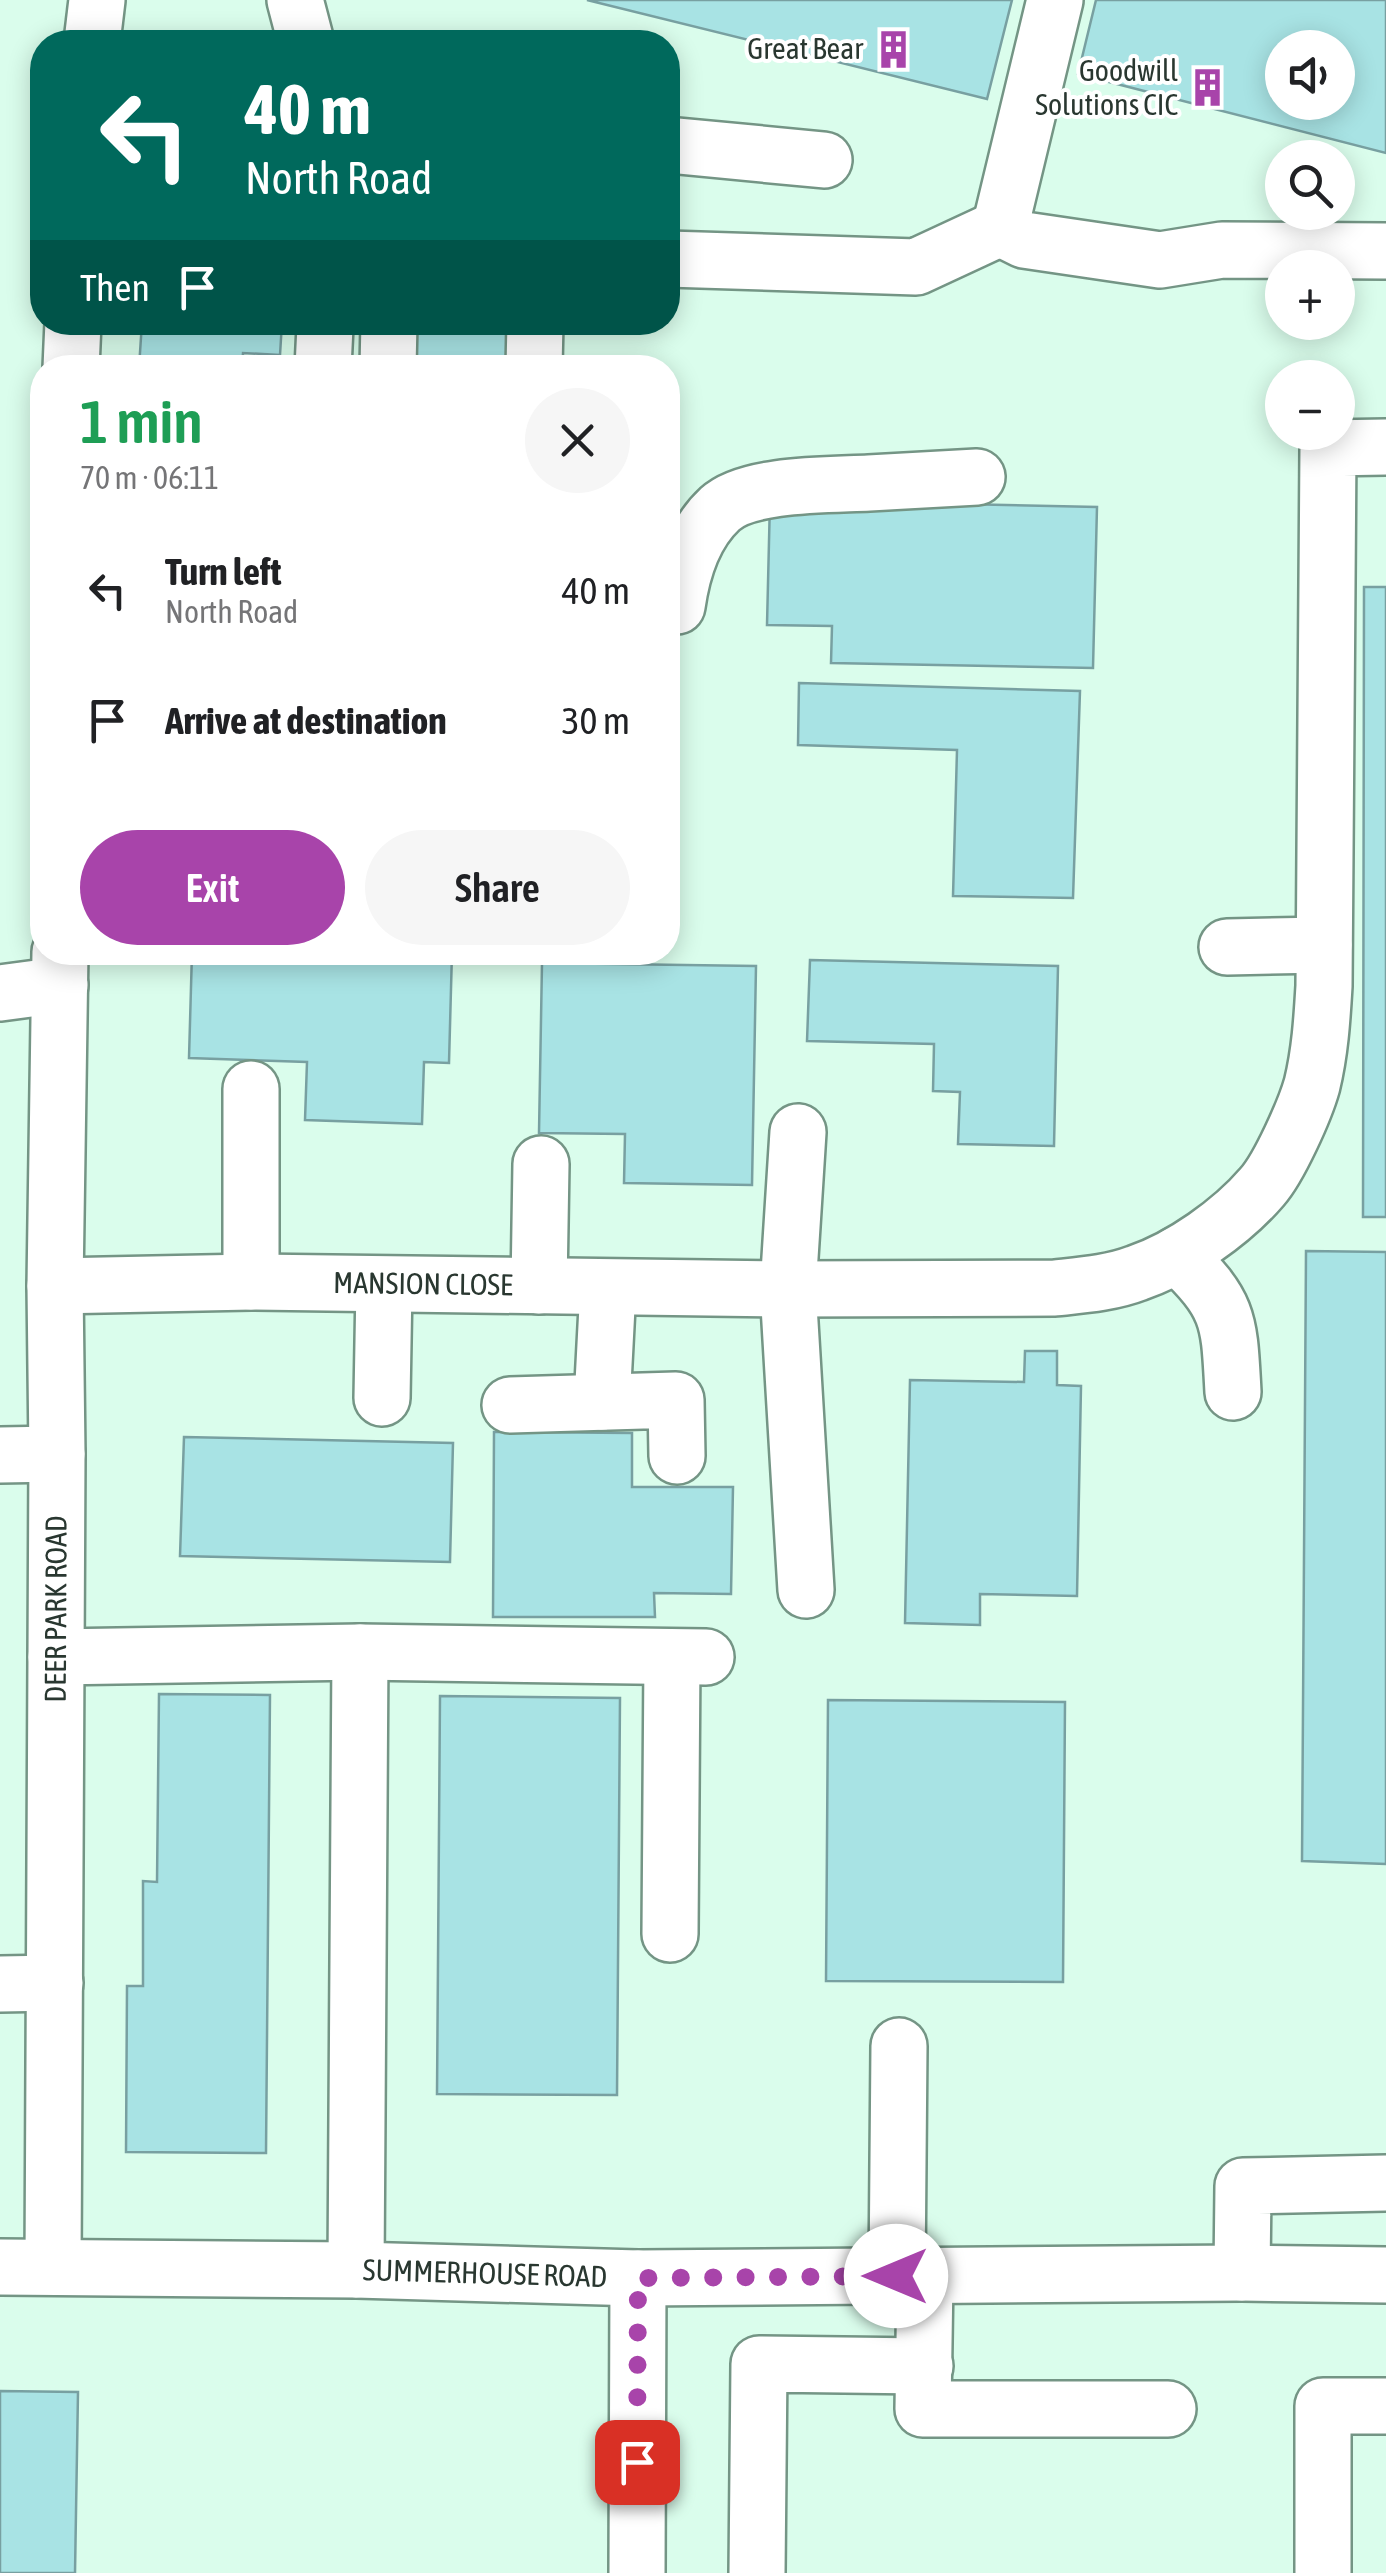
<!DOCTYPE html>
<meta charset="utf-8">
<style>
body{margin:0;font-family:"Asap Condensed",sans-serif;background:#f6f6f6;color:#202124;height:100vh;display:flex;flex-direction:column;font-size:38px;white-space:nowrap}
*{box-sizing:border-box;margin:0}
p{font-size:32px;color:#757577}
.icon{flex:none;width:55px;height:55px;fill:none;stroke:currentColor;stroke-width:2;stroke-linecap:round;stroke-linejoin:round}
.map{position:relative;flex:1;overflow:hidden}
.details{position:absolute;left:30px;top:355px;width:650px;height:610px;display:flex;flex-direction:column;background:#fff;border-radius:40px;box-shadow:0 5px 25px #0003}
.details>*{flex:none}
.guide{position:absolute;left:30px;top:30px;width:650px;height:305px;border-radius:40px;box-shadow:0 5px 25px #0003;background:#00695c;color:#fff;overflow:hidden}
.tools{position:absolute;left:1265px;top:30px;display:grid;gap:20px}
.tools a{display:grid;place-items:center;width:90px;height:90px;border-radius:50%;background:#fff;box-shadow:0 5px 25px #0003;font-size:50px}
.pin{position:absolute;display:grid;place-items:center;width:85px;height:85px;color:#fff;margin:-42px;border-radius:20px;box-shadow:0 5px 15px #0006}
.me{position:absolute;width:110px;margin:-55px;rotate:270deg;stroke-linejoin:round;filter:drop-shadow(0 0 8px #0008)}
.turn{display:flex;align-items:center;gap:35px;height:210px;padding:0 50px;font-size:45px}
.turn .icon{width:130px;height:130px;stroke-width:2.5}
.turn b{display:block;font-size:70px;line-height:85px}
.then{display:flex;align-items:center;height:95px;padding:0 50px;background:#0003;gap:20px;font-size:38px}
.round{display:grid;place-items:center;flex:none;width:105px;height:105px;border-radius:52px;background:#f6f6f6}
.overview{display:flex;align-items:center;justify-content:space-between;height:170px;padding:0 50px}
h1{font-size:60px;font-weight:600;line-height:75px;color:#1e9e55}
.cta{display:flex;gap:20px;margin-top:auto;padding:20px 50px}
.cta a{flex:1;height:115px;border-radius:60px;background:#a844aa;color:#fff;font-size:40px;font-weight:600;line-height:115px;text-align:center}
.cta a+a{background:#f6f6f6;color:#202124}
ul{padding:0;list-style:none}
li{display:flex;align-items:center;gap:30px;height:130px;padding:0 50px}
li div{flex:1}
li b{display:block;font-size:38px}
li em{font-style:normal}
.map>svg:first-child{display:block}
.building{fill:#a8e3e4;stroke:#78a0a1;stroke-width:2.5;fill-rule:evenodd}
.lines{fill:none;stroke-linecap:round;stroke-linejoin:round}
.minor-casing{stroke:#749585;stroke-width:60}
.minor{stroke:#fff;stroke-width:55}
.route{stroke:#a844aa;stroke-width:18;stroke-dasharray:0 32.4}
.labels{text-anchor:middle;stroke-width:8;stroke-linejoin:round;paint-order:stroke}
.poi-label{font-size:30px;fill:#293730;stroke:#fff;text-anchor:end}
.street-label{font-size:30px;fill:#293730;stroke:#fff}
</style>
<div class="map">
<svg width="1386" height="2573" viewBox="0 0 1386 2573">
<rect width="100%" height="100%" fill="#dafdec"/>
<!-- building -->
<path class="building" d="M587 0H1012L987 99Z
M1096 0H1386V153L1078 74ZM1282 48H1338V102H1282Z
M142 322H282L280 355 243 353 242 368H139Z
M413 329 515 333 514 368H412Z
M770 500 1097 507 1093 668 831 663 832 626 767 625Z
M1364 587H1386V1217H1363Z
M799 683 1080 691 1073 898 953 896 957 750 798 745Z
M192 952H452L449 1063 424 1062 422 1124 305 1120 307 1062 189 1058Z
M810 960 1058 966 1054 1146 958 1144 960 1092 933 1091 934 1044 807 1041Z
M542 963 756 966 752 1185 624 1183 625 1134 539 1133Z
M1306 1251 1386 1252V1864L1302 1861Z
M1025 1351H1057V1385L1081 1386 1077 1596 980 1594V1625L905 1623 910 1380 1024 1382Z
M494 1432 632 1433V1487H733L731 1594 654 1593 655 1617H493Z
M184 1437 453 1443 450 1562 180 1556Z
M159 1694 270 1695 266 2153 126 2152 127 1986H143V1881L157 1882Z
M440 1696 620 1698 617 2095 437 2094Z
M828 1700 1065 1702 1063 1982 826 1981Z
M0 2391 78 2392 75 2573H0Z"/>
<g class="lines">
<defs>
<g id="minor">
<path d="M295 0 306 42"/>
<path d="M92 42 97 0"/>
<path d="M668 145 824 160"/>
<path d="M1000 228 1055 0"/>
<path d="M668 259 916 267 1000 228 1024 240 1160 260 1222 250 1386 251"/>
<path d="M71 368 73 322"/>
<path d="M323 368 325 326"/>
<path d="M388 368 389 322"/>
<path d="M534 368 535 322"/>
<path d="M668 606H677C682 571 693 534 720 509 748 483 831 485 869 483 905 481 941 479 977 477"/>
<path d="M1227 947 1324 945"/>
<path d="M0 993 60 985"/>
<path d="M798 1132 788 1289 806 1590"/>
<path d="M1177 1255C1231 1306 1229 1321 1233 1392"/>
<path d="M251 1282V1089"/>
<path id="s1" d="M55 1286 251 1282 788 1289 1055 1288C1083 1285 1111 1283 1137 1273 1181 1258 1232 1222 1262 1187 1279 1168 1305 1110 1312 1085 1320 1052 1322 1020 1324 986L1328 448 1386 447"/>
<path d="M539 1286 541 1164"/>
<path d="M382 1398 384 1286"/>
<path d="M602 1402 608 1288"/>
<path d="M510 1405 676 1400 677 1456"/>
<path d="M0 1455 57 1454"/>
<path d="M56 1657 360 1652 706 1657"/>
<path d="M670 1934 672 1657"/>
<path d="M0 1984 55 1983"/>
<path id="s2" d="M0 2267 356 2270 638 2278 1242 2273 1243 2186 1386 2183"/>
<path id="s3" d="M53 2267 57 1454 55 1286 60 952"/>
<path d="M356 2270 360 1652"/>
<path d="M1242 2273 1386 2275"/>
<path d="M897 2276 899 2046"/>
<path d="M925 2276 923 2409H1168"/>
<path d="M637 2573 638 2278"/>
<path d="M757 2573 759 2364 925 2366"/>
<path d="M1323 2573V2406H1386"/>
</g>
</defs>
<!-- minor casing -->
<use href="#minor" class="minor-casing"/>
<!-- minor -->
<use href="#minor" class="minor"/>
</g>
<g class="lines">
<!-- route -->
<path class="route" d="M637 2462 638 2278 896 2276"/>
</g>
<!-- icons -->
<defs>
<symbol id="building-bare" viewBox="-9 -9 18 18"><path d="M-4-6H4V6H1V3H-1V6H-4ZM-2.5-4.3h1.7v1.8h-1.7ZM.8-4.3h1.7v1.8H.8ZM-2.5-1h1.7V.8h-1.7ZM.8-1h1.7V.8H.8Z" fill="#a844aa" stroke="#fff" stroke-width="2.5" paint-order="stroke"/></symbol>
</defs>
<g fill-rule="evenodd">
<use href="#building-bare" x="866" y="22" width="55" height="55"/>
<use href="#building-bare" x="1180" y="60" width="55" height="55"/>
</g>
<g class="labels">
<!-- poi labels -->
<g class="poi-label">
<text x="863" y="59">Great Bear</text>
<text x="1178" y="81">Goodwill<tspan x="1178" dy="34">Solutions CIC</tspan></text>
</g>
<!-- street labels -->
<g class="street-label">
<text dy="10" stroke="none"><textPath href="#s1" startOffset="368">MANSION CLOSE</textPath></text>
<text dy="10" stroke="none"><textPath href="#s3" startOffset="658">DEER PARK ROAD</textPath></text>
<text dy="10" stroke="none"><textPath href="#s2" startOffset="485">SUMMERHOUSE ROAD</textPath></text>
</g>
</g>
</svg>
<div class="tools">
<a><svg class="icon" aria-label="sound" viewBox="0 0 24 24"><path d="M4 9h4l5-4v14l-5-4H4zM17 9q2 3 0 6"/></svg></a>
<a><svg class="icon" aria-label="search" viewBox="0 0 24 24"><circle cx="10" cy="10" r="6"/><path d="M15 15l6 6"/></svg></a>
<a>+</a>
<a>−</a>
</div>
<div class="pin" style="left:637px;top:2462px;background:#d93025"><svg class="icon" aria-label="arrive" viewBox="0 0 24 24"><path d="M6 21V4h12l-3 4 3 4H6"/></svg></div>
<svg class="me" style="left:896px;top:2276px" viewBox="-20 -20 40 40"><circle r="19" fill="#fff"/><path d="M0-13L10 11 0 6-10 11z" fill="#a844aa"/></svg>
<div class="guide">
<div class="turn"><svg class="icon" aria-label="left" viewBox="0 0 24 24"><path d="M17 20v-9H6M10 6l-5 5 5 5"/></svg><div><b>40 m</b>North Road</div></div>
<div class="then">Then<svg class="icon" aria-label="arrive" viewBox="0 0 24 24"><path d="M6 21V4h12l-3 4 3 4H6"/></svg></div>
</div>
<section class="details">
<div class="overview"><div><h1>1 min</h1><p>70 m · 06:11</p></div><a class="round"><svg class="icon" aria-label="close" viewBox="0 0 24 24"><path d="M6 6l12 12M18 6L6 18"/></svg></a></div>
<ul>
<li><svg class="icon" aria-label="left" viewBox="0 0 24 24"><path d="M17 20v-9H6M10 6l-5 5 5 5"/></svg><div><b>Turn left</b><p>North Road</p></div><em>40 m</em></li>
<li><svg class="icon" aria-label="arrive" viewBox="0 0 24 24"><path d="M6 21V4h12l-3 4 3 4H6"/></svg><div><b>Arrive at destination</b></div><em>30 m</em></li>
</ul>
<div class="cta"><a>Exit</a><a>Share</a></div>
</section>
</div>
